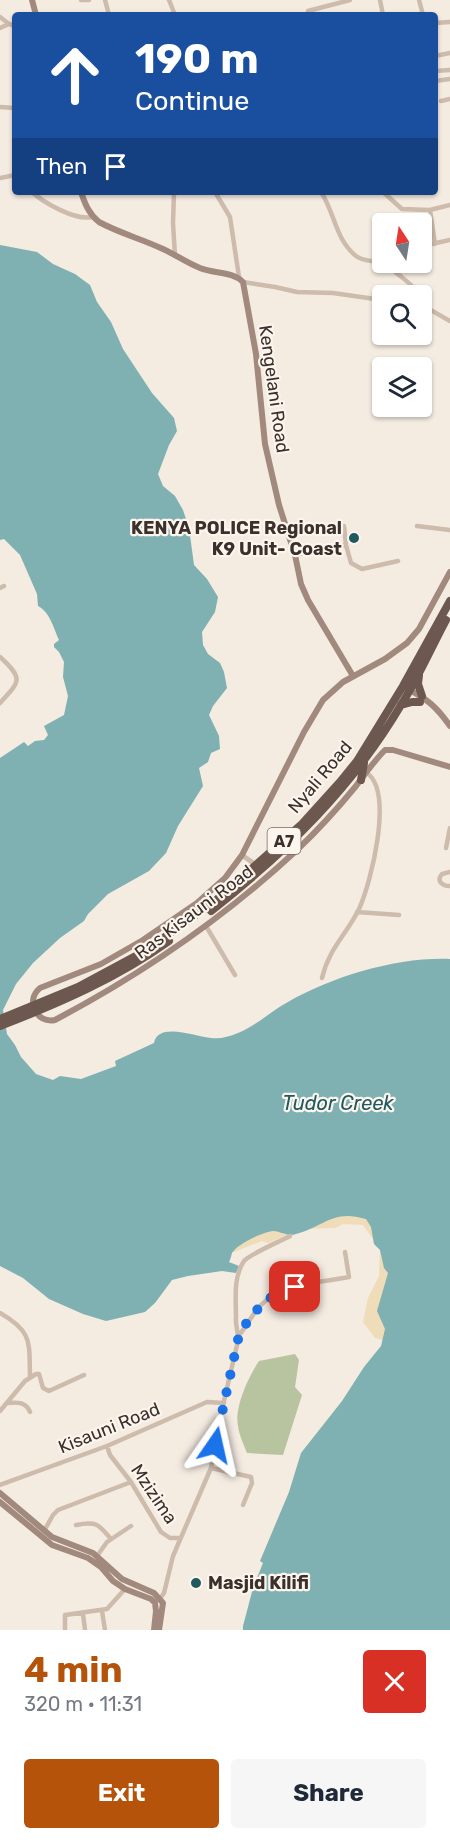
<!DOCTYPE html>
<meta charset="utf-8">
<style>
body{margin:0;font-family:Rubik,sans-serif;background:#f6f6f7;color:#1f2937;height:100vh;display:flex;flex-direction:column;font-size:22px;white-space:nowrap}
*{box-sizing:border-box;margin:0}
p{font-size:20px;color:#747a83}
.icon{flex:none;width:33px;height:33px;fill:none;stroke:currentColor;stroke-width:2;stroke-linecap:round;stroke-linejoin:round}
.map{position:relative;height:1630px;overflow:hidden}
.details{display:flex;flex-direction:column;background:#fff;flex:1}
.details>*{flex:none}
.banner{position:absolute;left:12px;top:12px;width:426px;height:183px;border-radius:6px;box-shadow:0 2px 4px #0004;background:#1a4fa0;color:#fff;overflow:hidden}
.needle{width:39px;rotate:348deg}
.tools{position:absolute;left:372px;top:213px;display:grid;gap:12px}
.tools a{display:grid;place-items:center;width:60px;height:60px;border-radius:6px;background:#fff;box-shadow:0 2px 4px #0004;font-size:30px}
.pin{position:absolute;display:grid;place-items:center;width:51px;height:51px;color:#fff;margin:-26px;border-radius:12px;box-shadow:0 3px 9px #0006}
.me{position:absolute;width:66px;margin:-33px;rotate:11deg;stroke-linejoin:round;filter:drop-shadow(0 0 4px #0008)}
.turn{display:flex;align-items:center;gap:21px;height:126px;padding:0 24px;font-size:27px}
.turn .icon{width:78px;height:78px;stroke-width:2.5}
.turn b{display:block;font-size:42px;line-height:51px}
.then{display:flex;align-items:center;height:57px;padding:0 24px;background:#0003;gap:12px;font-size:22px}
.round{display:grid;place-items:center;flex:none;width:63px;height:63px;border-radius:6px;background:#f6f6f7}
.head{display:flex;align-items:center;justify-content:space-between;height:102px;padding:0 24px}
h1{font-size:36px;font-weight:700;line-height:45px;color:#b45309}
.primary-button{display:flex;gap:12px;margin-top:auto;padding:12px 24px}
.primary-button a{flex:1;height:69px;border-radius:6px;background:#b45309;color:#fff;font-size:24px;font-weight:700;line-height:69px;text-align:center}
.primary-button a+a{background:#f6f6f7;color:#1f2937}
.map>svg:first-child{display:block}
.green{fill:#b8c4a0}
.sand{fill:#efdcb8}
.water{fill:#7fb0b2}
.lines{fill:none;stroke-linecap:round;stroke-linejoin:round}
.minor{stroke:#cdbbac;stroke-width:4.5}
.tertiary{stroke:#cdbbac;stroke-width:5}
.secondary{stroke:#a18a7d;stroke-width:6}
.trunk{stroke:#6c584f;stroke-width:8}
.route{stroke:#1a73e8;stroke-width:10;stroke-dasharray:0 18}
.poi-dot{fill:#1f5a5e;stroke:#fbf5ee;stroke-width:2}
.labels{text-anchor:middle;stroke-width:4.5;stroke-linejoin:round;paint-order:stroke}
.shield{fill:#fbf5ee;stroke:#756b66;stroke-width:1.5}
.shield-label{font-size:16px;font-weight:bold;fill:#3b302b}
.street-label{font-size:18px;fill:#3b302b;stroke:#fbf5ee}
.poi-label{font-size:18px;font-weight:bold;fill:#3b302b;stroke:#fbf5ee;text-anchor:end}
.water-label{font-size:20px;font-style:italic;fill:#1f5a5e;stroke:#fbf5ee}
</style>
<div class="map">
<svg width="450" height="1630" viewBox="0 0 450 1630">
<rect width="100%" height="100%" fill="#f4ebe1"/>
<!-- green -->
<path class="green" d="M295 1354 299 1360 295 1387 302 1395 283 1455 247 1453C244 1445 239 1435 238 1426 234 1407 249 1376 259 1361Z"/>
<!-- sand -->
<path class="sand" d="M355 1186 402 1234 403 1345 375 1338 363 1322 368 1298 379 1276 380 1249 363 1225 343 1224 335 1228 302 1229 268 1243 262 1241 234 1252 214 1251Z"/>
<!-- water -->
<path class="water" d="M0 245 37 252 53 264 75 274 90 285 97 302 111 322 123 349 152 393 174 418 177 431 169 445 158 474 163 486 175 496 183 510 189 528 194 565 207 579 218 597 215 612 202 632 203 645 208 654 220 663 224 672 227 688 213 706 209 715 219 736 220 749 211 753 208 762 199 768 203 786 178 826 166 853 149 871 108 894 88 914 84 921 60 938 33 963 16 984 3 1010 7 1034 15 1045 21 1057 36 1074 53 1080 60 1076 81 1079 116 1066 115 1061 154 1043C158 1021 197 1037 211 1038 221 1039 228 1037 238 1033 256 1026 271 1011 288 1002 334 976 397 957 450 959V1630H243V1626L253 1588 263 1563 260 1561 289 1492 301 1453 342 1401 364 1367 381 1346 385 1329 377 1311 388 1273 384 1268 380 1250 374 1244 371 1227 366 1219C332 1209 326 1226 296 1234 288 1237 280 1231 273 1231 263 1232 237 1244 232 1253 232 1253 230 1261 229 1262L239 1266 236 1273 222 1271 188 1276 172 1280 155 1303 145 1312 106 1321 83 1314 49 1299 23 1278 0 1266V758L24 742 28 746 35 741 44 740 48 735 44 726 64 715 68 696 63 677 64 662 59 652 54 647V644L59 640C54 629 50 612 38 606L37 594 20 555 4 539 0 540Z"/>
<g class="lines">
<!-- minor -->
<path class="minor" d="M81 0H89
M105 0 109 15
M169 0 175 15
M380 0 383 15
M419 0 423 15
M308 11 350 0
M0 17 9 24
M435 23 450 22
M0 28 9 24 15 26
M435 56 450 53
M435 71 450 70
M435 81 450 79
M441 101 450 99
M0 107 15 108
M0 178 15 175
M32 192C44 203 76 221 92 217
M174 192 173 223 175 256
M215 192 230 217 239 277
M321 192C335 213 335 239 356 256 364 262 374 260 383 264 389 266 420 291 421 296
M383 192 402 209 430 210
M435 244 430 210 450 205
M422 246 450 240
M243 282 275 287 297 292 333 293 382 300
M422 305 450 321
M344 526 346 545 351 563 362 569 398 561
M417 526 450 530
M295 555 346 545
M0 588 4 586
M0 657C24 679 20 681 0 703
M446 848 450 828
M450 872 442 874C436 881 442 886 450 886
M357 912 399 915
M206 926 235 975
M322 978C329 948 347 934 359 909 371 883 394 792 367 773
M0 1313C33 1332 29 1342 30 1376
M239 1335C247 1326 252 1314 261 1305 284 1282 319 1283 349 1277L345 1252
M8 1403C18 1402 26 1402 30 1412
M0 1411 25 1381 36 1374H39L43 1388 49 1391 84 1375
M107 1446 110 1455 131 1482 161 1532 170 1538H180
M211 1468 251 1477 252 1483 243 1505
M0 1485 107 1446 207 1402 224 1403
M76 1525C97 1521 98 1524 111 1539
M44 1531 53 1515 58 1510 131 1482
M97 1556 107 1542 131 1526
M159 1600 164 1593 173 1556 211 1468 219 1422 238 1341C239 1333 235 1326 236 1317 236 1300 233 1277 244 1261 250 1254 281 1241 290 1236
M102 1611 105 1630
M83 1614 85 1630
M65 1630V1615L107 1609 125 1589"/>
<!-- tertiary -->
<path class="tertiary" d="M242 855 256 865"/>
<!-- secondary -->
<path class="secondary" d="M32 0 36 15
M81 192C85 204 89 214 99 222 119 233 142 239 163 249 176 255 187 263 200 268 214 274 232 271 243 282L256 354 265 444 279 505 295 555 301 584 308 600 353 676
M450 572 419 629 407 643 385 659 343 682 323 700 304 732 242 855 225 878 197 903 143 940 101 964 40 988C25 1000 36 1024 55 1020 142 974 225 917 297 850 318 830 338 808 356 786 365 774 374 761 385 750H393L450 767
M406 688C427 699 436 706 450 726
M0 1493 52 1537 93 1553 122 1579 154 1593 163 1603 159 1630
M0 1502 52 1545 88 1558 101 1567 113 1581 125 1589 151 1599 155 1603 156 1611 154 1630"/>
<!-- trunk -->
<path class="trunk" d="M419 675 418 684 422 696
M401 705 412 702H420
M361 780 364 763
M211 911C286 852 352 788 401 705 418 678 431 648 446 620
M0 1019 78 987 145 951 214 902 302 824 340 782 357 761 403 686 450 601
M0 1026C60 1003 117 978 169 941"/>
</g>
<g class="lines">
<!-- route -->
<path class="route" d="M215 1445 239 1335 249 1319 265 1301 282 1291 295 1287"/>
</g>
<!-- markers -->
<g class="poi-dot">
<circle cx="354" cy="538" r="6"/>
<circle cx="196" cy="1583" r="6"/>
</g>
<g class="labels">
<!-- shield labels -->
<rect class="shield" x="267.5" y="828" width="33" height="26" rx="4.5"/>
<g class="shield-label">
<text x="284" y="847">A7</text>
</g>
<!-- street labels -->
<g class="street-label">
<text transform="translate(274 389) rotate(82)" y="6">Kengelani Road</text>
<text transform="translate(320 777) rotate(-50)" y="6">Nyali Road</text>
<text transform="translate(194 912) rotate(-37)" y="6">Ras Kisauni Road</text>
<text transform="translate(109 1428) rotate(-22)" y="6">Kisauni Road</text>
<text transform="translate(154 1494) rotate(56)" y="6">Mzizima</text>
</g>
<!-- poi labels -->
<g class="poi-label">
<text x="342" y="534">KENYA POLICE Regional<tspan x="342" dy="21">K9 Unit- Coast</tspan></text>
<text x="208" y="1589" text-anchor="start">Masjid Kilifi</text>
</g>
<!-- water labels -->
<g class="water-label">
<text x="338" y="1110">Tudor Creek</text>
</g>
</g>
</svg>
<div class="tools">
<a><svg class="needle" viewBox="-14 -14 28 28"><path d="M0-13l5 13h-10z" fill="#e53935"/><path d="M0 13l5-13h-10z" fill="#747a83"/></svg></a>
<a><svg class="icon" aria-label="search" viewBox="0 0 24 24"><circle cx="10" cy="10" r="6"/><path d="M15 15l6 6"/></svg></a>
<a><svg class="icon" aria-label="layers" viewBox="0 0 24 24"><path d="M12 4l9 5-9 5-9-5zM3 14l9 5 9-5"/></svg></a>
</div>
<div class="pin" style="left:295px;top:1287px;background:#d93025"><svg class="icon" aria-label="arrive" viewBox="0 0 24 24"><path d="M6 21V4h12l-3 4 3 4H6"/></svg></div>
<svg class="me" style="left:215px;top:1445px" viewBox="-20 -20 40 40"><path d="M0-17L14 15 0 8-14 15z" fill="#1a73e8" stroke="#fff" stroke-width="4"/></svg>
<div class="banner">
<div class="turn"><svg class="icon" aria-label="ahead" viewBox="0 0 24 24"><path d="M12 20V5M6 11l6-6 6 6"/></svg><div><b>190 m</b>Continue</div></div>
<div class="then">Then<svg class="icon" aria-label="arrive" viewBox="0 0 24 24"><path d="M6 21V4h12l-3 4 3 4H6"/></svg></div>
</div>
</div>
<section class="details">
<div class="head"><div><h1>4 min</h1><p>320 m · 11:31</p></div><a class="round" style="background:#d93025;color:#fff"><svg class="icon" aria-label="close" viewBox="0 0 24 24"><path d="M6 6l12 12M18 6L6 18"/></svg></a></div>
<div class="primary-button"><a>Exit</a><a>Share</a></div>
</section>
